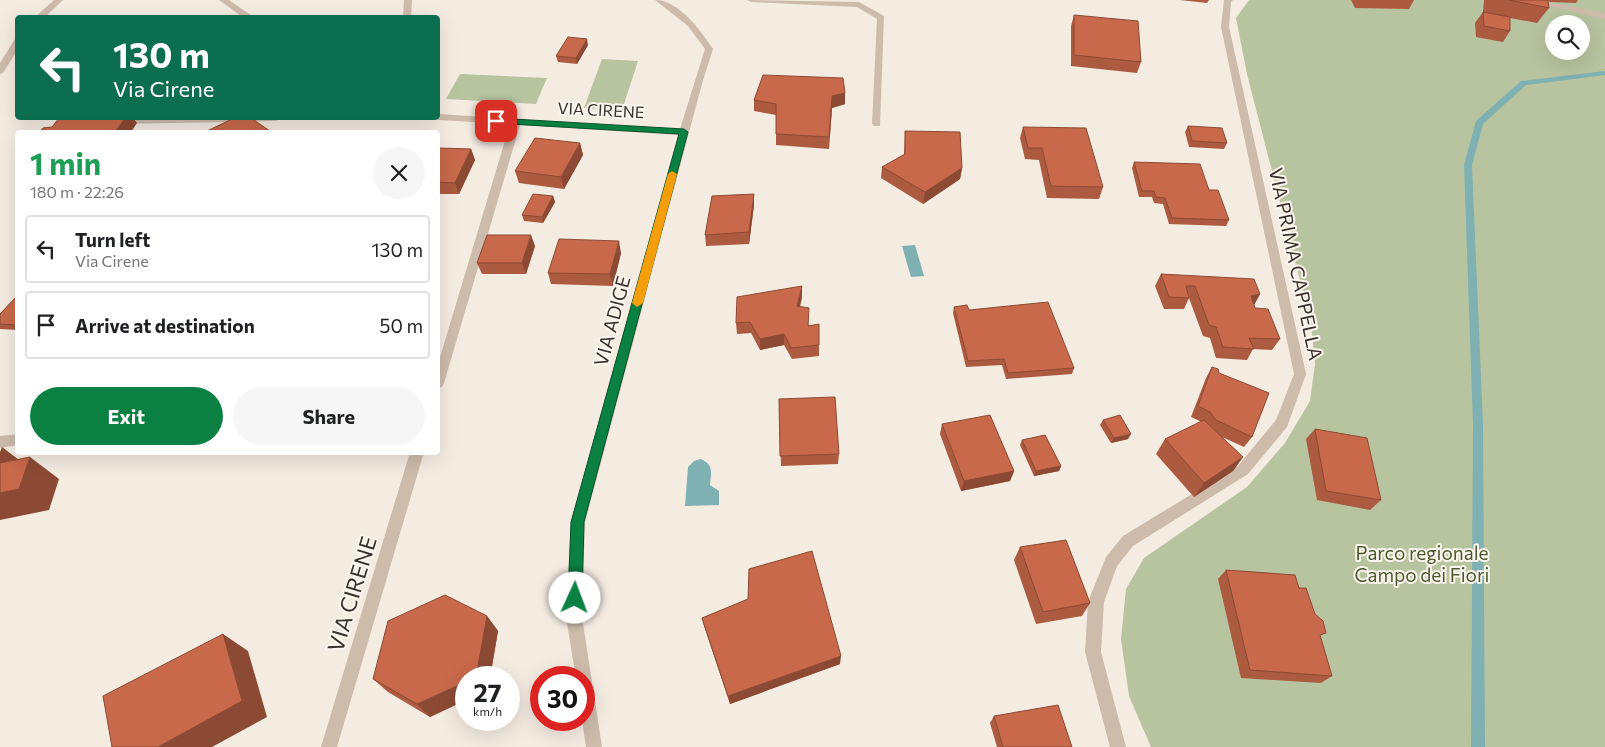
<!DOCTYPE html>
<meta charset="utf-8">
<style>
body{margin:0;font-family:Commissioner,sans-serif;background:#f6f6f6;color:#202124;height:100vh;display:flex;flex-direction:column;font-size:19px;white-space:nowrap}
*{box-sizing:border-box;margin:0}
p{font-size:16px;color:#757577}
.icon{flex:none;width:28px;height:28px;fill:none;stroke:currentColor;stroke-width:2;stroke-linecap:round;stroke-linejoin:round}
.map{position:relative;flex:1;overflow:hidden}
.panel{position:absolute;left:15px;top:130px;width:425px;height:325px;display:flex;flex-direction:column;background:#fff;border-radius:5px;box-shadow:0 5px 20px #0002}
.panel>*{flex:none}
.guide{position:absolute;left:15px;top:15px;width:425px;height:105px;border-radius:5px;box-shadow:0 5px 20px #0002;background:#0b6e4f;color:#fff;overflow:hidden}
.fabs{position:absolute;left:1545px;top:15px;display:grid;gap:10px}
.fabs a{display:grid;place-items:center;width:45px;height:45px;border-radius:50%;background:#fff;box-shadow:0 5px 20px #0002;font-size:25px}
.speed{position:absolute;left:455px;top:666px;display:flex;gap:10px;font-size:25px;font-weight:700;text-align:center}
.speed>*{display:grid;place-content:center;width:65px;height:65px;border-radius:50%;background:#fff;box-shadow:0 5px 20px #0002;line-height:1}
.speed small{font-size:12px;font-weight:400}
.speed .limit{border:8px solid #d22;background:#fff;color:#111}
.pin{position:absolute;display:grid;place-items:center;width:42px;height:42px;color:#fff;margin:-21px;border-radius:10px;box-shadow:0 2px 8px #0006}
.me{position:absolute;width:55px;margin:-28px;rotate:2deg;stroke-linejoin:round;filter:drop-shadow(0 0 4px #0008)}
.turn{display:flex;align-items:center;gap:18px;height:105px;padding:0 15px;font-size:22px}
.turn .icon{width:65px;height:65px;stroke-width:2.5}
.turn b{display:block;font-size:35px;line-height:42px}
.round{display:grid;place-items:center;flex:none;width:52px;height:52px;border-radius:26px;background:#f6f6f6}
.headline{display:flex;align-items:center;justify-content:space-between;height:85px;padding:0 15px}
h1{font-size:30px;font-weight:700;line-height:38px;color:#1e9e55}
.cta{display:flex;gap:10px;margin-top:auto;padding:10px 15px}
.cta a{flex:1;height:58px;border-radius:30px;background:#0b8043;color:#fff;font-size:20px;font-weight:700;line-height:58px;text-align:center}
.cta a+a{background:#f6f6f6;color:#202124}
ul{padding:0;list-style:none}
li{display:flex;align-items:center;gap:15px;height:68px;margin:0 10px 8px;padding:0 5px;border:2px solid #e0e0e0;border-radius:5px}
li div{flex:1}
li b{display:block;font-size:19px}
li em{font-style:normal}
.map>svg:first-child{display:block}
.green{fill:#b8c4a0;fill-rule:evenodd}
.water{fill:#7fb0b2}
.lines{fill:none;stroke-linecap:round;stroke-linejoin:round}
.stream{fill:#7fb0b2;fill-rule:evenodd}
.minor{fill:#cdbbac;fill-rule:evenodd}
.wall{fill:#ac5a40}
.shaded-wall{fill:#8c4a34}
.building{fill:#c8694b;stroke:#8c4a34}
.route{fill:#0b8043;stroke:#07532c}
.slow{fill:#f59e0b}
.labels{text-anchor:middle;stroke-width:4;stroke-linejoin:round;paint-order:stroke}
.far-street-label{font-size:16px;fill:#3b302b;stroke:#fbf5ee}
.street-label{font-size:19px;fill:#3b302b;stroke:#fbf5ee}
.park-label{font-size:19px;fill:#4a5a2e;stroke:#fbf5ee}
.near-street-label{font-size:22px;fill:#3b302b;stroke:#fbf5ee}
</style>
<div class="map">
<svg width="1605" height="747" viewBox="0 0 1605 747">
<rect width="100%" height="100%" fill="#f4ebe1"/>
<!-- green -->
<path class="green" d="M1249 0H1605V747H1151L1129 696 1121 639 1126 589 1144 558 1247 487 1285 443 1310 401 1315 364 1311 323 1247 74 1236 18ZM1554 24H1581V51H1554Z
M602 59 638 61 622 110 584 108Z
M460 74 547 78 536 104 446 99Z"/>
<!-- water -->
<path class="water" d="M915 245 924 276 911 277 902 246Z
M701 459C714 465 711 473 710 485L719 491V505L685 506 688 467 694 461Z"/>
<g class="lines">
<!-- stream -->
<path class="stream" d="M1605 71V75L1526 85 1483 124 1472 165 1483 425 1485 747H1471L1473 425 1464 165 1476 121 1521 81Z"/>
<!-- minor -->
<path class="minor" d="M54 0H63L44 18H34Z
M219 0H229L255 18H244Z
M404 0H412L411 18H403Z
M655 0C679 0 701 31 713 49L703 80 585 522 582 617 602 747H586L582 720H584V678H576L566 617 571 522 678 135 520 125 444 383 442 387 438 388V364L510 124 438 120 434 118H438V114L680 129 705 49 688 26Z
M747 0 859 2 884 16 880 126H874L872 124 877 19 857 7 751 2Z
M1224 0H1233L1231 2 1229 27 1306 374 1287 427 1248 474 1133 546 1117 566 1104 602 1101 652 1126 747H1110L1085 652 1088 602 1106 557 1123 536 1238 466 1276 420 1294 374 1221 27Z
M1523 0H1539L1605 13V19Z
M18 38V49L3 73 0 74V63L15 39Z
M148 118H281L276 121 118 124 113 121 118 118Z
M18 434V445L0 448V436Z
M410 452H424L337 747H321Z"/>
</g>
<!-- wall -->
<path class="wall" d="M1180 0H1209L1207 3Z
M1351 0H1414L1409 9 1355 8Z
M1484 0H1548L1549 8 1537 23 1510 18V31L1503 42 1476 37 1475 23 1483 12Z
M1548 0H1584H1578L1576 3 1550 2Z
M1074 15 1141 62 1137 73 1071 66V26Z
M588 45 577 64 558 62 556 56Z
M845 93V104L832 108 829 149 776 145V115L754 111V100Z
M1188 126 1227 143 1224 149 1189 147 1185 132Z
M1023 127 1103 187 1099 199 1047 198 1039 160 1025 159 1020 138Z
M905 131 962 168 960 179 923 204 881 178 882 167 904 155Z
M580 143 583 155 564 189 519 183 515 171Z
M438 148 471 149 475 160 459 194H438Z
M1134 162 1209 190 1229 220 1226 226 1169 224 1163 204 1154 203 1152 197H1139L1132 168Z
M553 196 555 202 543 223 524 221 522 215Z
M754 205 749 244 706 246 705 235Z
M535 246 526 274H482L477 263Z
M621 253 613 286 551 284 548 273Z
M1161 274 1260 294 1254 305 1255 308 1280 339 1272 350 1253 349 1247 360 1216 358 1210 338 1203 336 1189 298 1184 309H1164L1155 286Z
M18 295V330L0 329V314Z
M802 297 800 307 809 326 819 345V356L792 359 784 345 760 350 751 333 737 334 736 323Z
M954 307 969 310 1074 368 1072 374 1006 379 1002 365 966 367 953 313Z
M1212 367 1219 373 1252 437 1244 447 1222 437 1243 457 1233 471 1194 497 1156 454 1165 439 1202 422 1191 417 1206 378Z
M779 399 839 454 838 464 781 466Z
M1103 420 1128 439 1111 443 1100 425Z
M942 424 1014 471 1010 481 961 491 940 434Z
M1315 429 1381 500 1370 510 1317 500 1306 439Z
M1022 440 1061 466 1059 471 1034 476 1020 445Z
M1020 547 1090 603 1082 616 1036 624 1014 560Z
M1226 570 1299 588 1320 637 1332 676 1321 683 1241 678 1218 579Z
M487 616 498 631 490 678H466V700L430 717 388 692 373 679Z
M702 618 840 664 730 704 704 626Z
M994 716 1072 747H997L990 723Z"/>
<!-- shaded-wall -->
<path class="shaded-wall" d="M587 39 588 45 577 64 576 58Z
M845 93V104L832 108 829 149 832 96Z
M125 118H133L137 123 131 132H115Z
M580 143 583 155 564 189 561 177Z
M471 149 475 160 459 194 455 183Z
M962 168 960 179 923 204 925 192Z
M754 194V205L749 244V232Z
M553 196 555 202 543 223 542 217Z
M531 235 535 246 526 274 522 263Z
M619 241 621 253 613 286 610 274Z
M802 286V297L797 317V306Z
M1260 294 1254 305 1251 296Z
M784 334V345L760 350V339Z
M1131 434 1128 439 1111 443 1114 438Z
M2 447 27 466 30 457 59 479 49 510 0 520V452Z
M1243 457 1233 471 1194 497 1204 483Z
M1061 466 1059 471 1034 476 1036 471Z
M1014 471 1010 481 961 491 964 481Z
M487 616 498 631 490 678H475Z
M223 634 248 651 267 717 212 747H158Z
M841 656 840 664 730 704 728 696Z
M466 682V700L430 717 417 704Z"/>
<!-- building -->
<path class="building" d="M1509 0H1548L1549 8Z
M1483 12 1510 17V31L1484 26Z
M1074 15 1138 21 1141 62 1074 55Z
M568 37 587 39 576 58 556 56Z
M763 75 843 78 845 93 832 96 829 137 776 134V104L754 100Z
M59 118H125L115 132H39L43 128 52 127Z
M234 118H251L270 131 267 132H205Z
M1188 126 1222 128 1227 143 1192 141Z
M1023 127 1086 128 1103 187 1051 186 1042 148H1028Z
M905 131 960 132 962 168 925 192 882 167 905 154Z
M535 138 580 143 561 177 515 171Z
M438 148 471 149 455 183 438 182Z
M1134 162 1200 164 1209 190H1218L1229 220 1172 218 1165 198 1156 197 1154 191H1142Z
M533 194 553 196 542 217 522 215Z
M754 194 749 232 705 235 712 196Z
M487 235H531L522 263H477Z
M559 239 619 241 610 274 548 273Z
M1161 274 1254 279 1260 294 1251 296 1255 308 1268 309 1280 339 1249 338 1254 349 1223 347 1216 327 1209 325 1195 286H1186L1189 298 1169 297Z
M802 286 797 306 809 308 808 326 819 324V345L791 348 784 334 760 339 750 322 736 323 737 297Z
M18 295V325L0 324V314Z
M1048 302 1074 368 1008 373 1004 359 968 361 954 307 967 305 969 310Z
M1212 367 1218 369 1219 373 1269 393 1252 437 1216 420 1210 412 1198 406Z
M835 397 839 454 780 456 779 399Z
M990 415 1014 471 964 481 942 424Z
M1120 415 1131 434 1114 438 1103 420Z
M1204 420 1243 457 1204 483 1165 439Z
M1315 429 1367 438 1381 500 1326 491Z
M1045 435 1061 466 1036 471 1022 440Z
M30 457 19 489 0 493V463Z
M1066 540 1090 603 1043 612 1020 547Z
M812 551 841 656 728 696 702 618 748 599 749 569Z
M1226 570 1295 575 1299 588H1306L1315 614 1323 621 1326 633 1320 635 1332 676 1250 670Z
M445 595 487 616 476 677 466 678V682L417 704 373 679 388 621Z
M223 634 242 701 158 747H112L103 696Z
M1058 705 1072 747H1003L994 716Z"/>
<!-- route -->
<path class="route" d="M496 118 684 129 688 132 584 522 582 598 580 602 575 604 570 602 568 598 571 522 679 134 493 123 492 121Z"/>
<!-- slow -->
<path class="slow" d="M672 171 677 174 643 303 637 307 632 303 668 174Z"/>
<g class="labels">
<!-- far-street labels -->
<g class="far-street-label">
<text transform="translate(601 110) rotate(3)" y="6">VIA CIRENE</text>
</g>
<!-- street labels -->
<g class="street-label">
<text transform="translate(1296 264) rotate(78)" y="7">VIA PRIMA CAPPELLA</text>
<text transform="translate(612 321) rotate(-75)" y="7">VIA ADIGE</text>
</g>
<!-- park labels -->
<g class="park-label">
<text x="1422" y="560">Parco regionale<tspan x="1422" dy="22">Campo dei Fiori</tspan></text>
</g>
<!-- near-street labels -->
<g class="near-street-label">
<text transform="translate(352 594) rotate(-73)" y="8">VIA CIRENE</text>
</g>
</g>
</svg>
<div class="fabs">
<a><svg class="icon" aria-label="search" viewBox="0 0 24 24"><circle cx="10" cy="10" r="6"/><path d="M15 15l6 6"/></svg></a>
</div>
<div class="speed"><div>27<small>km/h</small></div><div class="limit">30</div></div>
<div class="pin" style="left:496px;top:121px;background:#d93025"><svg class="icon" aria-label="arrive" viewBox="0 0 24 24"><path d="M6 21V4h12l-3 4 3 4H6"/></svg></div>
<svg class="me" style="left:575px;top:598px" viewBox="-20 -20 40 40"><circle r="19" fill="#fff"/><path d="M0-13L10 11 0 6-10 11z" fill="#0b8043"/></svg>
<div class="guide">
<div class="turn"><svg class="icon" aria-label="left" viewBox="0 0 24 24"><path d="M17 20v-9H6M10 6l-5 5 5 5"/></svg><div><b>130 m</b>Via Cirene</div></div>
</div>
<section class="panel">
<div class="headline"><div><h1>1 min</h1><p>180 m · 22:26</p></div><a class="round"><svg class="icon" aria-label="close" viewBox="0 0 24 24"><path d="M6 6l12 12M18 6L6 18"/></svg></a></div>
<ul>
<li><svg class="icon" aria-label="left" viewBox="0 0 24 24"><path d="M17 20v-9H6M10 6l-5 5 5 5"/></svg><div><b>Turn left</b><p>Via Cirene</p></div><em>130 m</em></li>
<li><svg class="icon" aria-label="arrive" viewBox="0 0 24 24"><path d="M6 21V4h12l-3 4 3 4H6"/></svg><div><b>Arrive at destination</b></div><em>50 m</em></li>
</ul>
<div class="cta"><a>Exit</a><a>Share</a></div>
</section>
</div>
